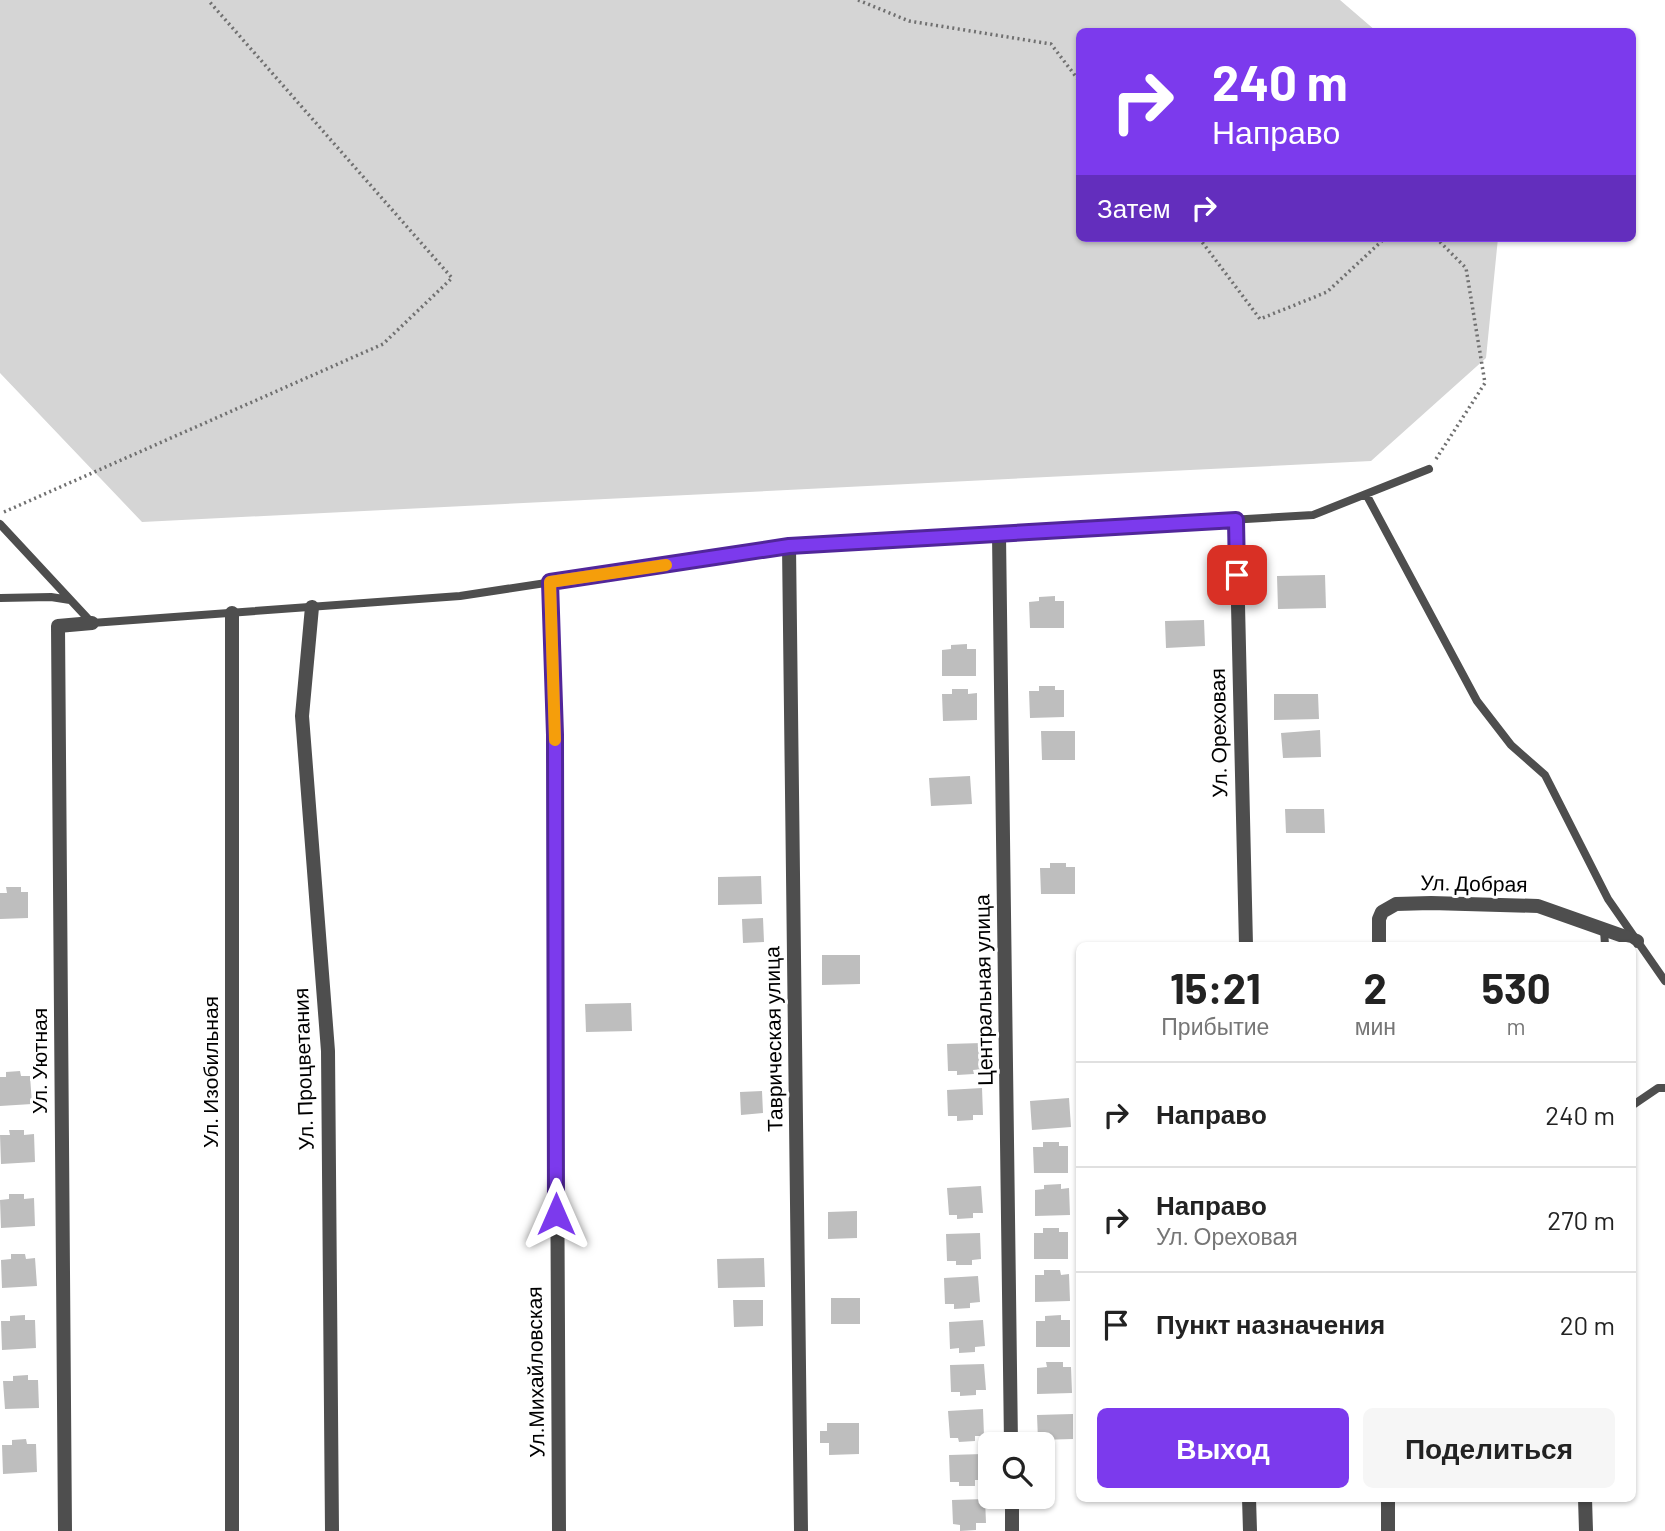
<!DOCTYPE html>
<html lang="ru">
<meta charset="utf-8">
<style>
body{margin:0;font-family:Barlow,sans-serif;background:#f6f6f6;color:#222;height:100vh;display:flex;flex-direction:column;font-size:26px;white-space:nowrap}
*{box-sizing:border-box;margin:0}
p{font-size:23px;color:#767676}
.icon{flex:none;width:38px;height:38px;fill:none;stroke:currentColor;stroke-width:2;stroke-linecap:round;stroke-linejoin:round}
.map{position:relative;flex:1;overflow:hidden}
.details{position:absolute;left:1076px;top:942px;width:560px;height:560px;display:flex;flex-direction:column;background:#fff;border-radius:10px;box-shadow:0 2px 5px #0004}
.details>*{flex:none}
.banner{position:absolute;left:1076px;top:28px;width:560px;height:214px;border-radius:10px;box-shadow:0 2px 5px #0004;background:#7c3aed;color:#fff;overflow:hidden}
.buttons{position:absolute;left:978px;top:1432px;display:grid;gap:14px}
.buttons a{display:grid;place-items:center;width:77px;height:77px;border-radius:10px;background:#fff;box-shadow:0 2px 5px #0004;font-size:35px}
.pin{position:absolute;display:grid;place-items:center;width:60px;height:60px;color:#fff;margin:-30px;border-radius:14px;box-shadow:0 4px 10px #0006}
.me{position:absolute;width:77px;margin:-38px;rotate:0deg;stroke-linejoin:round;filter:drop-shadow(0 0 5px #0008)}
.turn{display:flex;align-items:center;gap:24px;height:147px;padding:0 21px;font-size:32px}
.turn .icon{width:91px;height:91px;stroke-width:2.5}
.turn b{display:block;font-size:49px;line-height:60px}
.then{display:flex;align-items:center;height:66px;padding:0 21px;background:#0003;gap:14px;font-size:26px}
.eta{display:flex;justify-content:space-evenly;align-items:center;height:119px;text-align:center}
.eta b{font-size:42px;font-weight:700;line-height:49px}
.button{display:flex;gap:14px;margin-top:auto;padding:14px 21px}
.button a{flex:1;height:80px;border-radius:10px;background:#7c3aed;color:#fff;font-size:28px;font-weight:700;line-height:80px;text-align:center}
.button a+a{background:#f6f6f6;color:#222}
ul{padding:0;list-style:none}
li{display:flex;align-items:center;gap:21px;height:105px;padding:0 21px;border-top:2px solid #e0e0e0}
li div{flex:1}
li b{display:block;font-size:26px}
li em{font-style:normal}
.map>svg:first-child{display:block}
.green{fill:#d5d5d5}
.building{fill:#bebebe}
.lines{fill:none;stroke-linecap:round;stroke-linejoin:round}
.path{stroke:#707070;stroke-width:3.5;stroke-dasharray:2 3.5;stroke-linecap:butt}
.lane{stroke:#4e4e4e;stroke-width:8}
.street{stroke:#4e4e4e;stroke-width:14}
.route-casing{stroke:#51269a;stroke-width:18}
.route{stroke:#7c3aed;stroke-width:12}
.slow{stroke:#f59e0b;stroke-width:12}
.labels{text-anchor:middle;stroke-width:6;stroke-linejoin:round;paint-order:stroke}
.street-label{font-size:21px;fill:#000;stroke:#fff}
</style>
<div class="map">
<svg width="1665" height="1531" viewBox="0 0 1665 1531">
<rect width="100%" height="100%" fill="#fff"/>
<!-- green -->
<path class="green" d="M0 0H1340L1376 31 1080 32V238H1498L1486 358 1371 461 142 522 0 373Z"/>
<!-- building -->
<path class="building" d="M1325 575 1326 608 1278 609 1277 576Z
M1055 596V601H1064V628H1030L1029 602 1039 601V597Z
M1204 620 1205 646 1166 648 1165 621Z
M967 644V649H976V676H942V650L951 649V645Z
M1039 686H1055V690H1064V717L1030 718 1029 691H1039Z
M952 689H968V694L977 693V720L943 721 942 694H952Z
M1274 694H1318L1319 719 1274 720Z
M1320 730 1321 757 1283 758 1281 733Z
M1041 731H1075V760H1042Z
M970 776 972 804 931 806 929 778Z
M1285 809H1324L1325 833H1286Z
M1050 863H1066V867H1075V894H1041L1040 868H1050Z
M761 876 762 904 718 905V877Z
M6 887H21V892H28V918L0 919V893H7Z
M763 918 764 942 743 943 742 919Z
M822 955H860V984L822 985Z
M631 1003 632 1031 586 1032 585 1004Z
M982 1043 983 1069 973 1070 974 1074 957 1075V1071H948L947 1044Z
M20 1071 21 1076H30L32 1104 0 1106V1077H6V1072Z
M982 1088 983 1115H973V1120L957 1121V1116H948L947 1090Z
M762 1091 763 1113 741 1115 740 1092Z
M1069 1098 1071 1127 1032 1130 1030 1101Z
M9 1130H24V1135L34 1134 35 1162 1 1164 0 1135H10Z
M1043 1142H1059V1146H1068V1173H1034L1033 1147H1043Z
M1061 1184V1189L1069 1188 1070 1215 1035 1216V1190L1044 1189V1185Z
M981 1186 983 1213H973V1218L957 1219V1215H949L947 1188Z
M9 1194H24V1199L34 1198 35 1226 1 1228 0 1200 9 1199Z
M857 1211V1238L828 1239V1212Z
M1043 1228H1059V1232H1068V1259H1034V1233H1043Z
M980 1233 981 1259 972 1260V1265H956V1261H947L946 1234Z
M11 1254H25L26 1259 35 1258 37 1286 2 1288 1 1260 11 1259Z
M764 1258 765 1287 718 1288 717 1259Z
M1044 1270H1060L1061 1275 1069 1274 1070 1301 1035 1302V1275H1044Z
M978 1276 980 1302 970 1303V1308L954 1309V1304H945L944 1278Z
M831 1298H860V1324H831Z
M733 1300H763V1326L734 1327Z
M25 1315V1320H35L36 1348 2 1350 1 1321H10V1316Z
M1061 1315V1320H1070V1347H1036V1321H1045V1316Z
M983 1320 985 1346 975 1347V1352L959 1353V1348L950 1349 949 1322Z
M1046 1362H1063V1367H1071L1072 1393 1037 1394V1368L1047 1367Z
M984 1364 986 1390H976V1395L960 1396V1392H951L950 1365Z
M28 1375V1380H38L39 1408 5 1409 3 1381H13V1376Z
M983 1409 984 1436H975V1441L959 1442 958 1438H950L948 1411Z
M1073 1414V1439L1038 1440 1037 1415Z
M827 1423H859V1454L829 1455V1443H820V1431H827Z
M26 1439 27 1444H36L37 1472 3 1474 2 1445H12V1440Z
M983 1454 984 1480H975V1486H959V1482H950L949 1455Z
M985 1499 986 1523H976V1530L960 1531V1525L953 1524 952 1500Z"/>
<g class="lines">
<!-- path -->
<path class="path" d="M858 0 909 21 1051 44 1080 82
M1199 238 1260 319 1327 292 1385 238
M1436 459 1485 383 1466 268 1436 238
M4 512 383 344 452 278 208 0"/>
<!-- lane -->
<path class="lane" d="M1366 494 1477 701 1511 745 1545 775 1608 899 1665 981
M0 524 92 623 460 596 789 546 1313 515 1429 469
M0 598 51 597 70 600
M1604 930 1605 945
M1633 1105 1658 1088H1665"/>
<!-- street -->
<path class="street" d="M1236 520 1246 945
M999 535 1011 1444
M789 546 801 1531
M550 582 555 735 559 1531
M312 607 302 716 328 1051 332 1531
M232 613V1531
M1379 945V919L1382 912 1396 904 1431 903 1538 906 1637 941
M1012 1496V1531
M1249 1498 1250 1531
M1388 1498V1531
M1585 1498 1586 1531
M65 1531 58 626 92 623"/>
</g>
<g class="lines">
<defs>
<path id="route" d="M556 1214 555 735 550 582 789 546 1236 520 1237 575"/>
</defs>
<!-- route casing -->
<use href="#route" class="route-casing"/>
<!-- route -->
<use href="#route" class="route"/>
<!-- slow -->
<path class="slow" d="M555 740 550 582 666 565"/>
</g>
<g class="labels">
<!-- street labels -->
<g class="street-label">
<text transform="translate(1219 733) rotate(-91)" y="7">Ул. Ореховая</text>
<text transform="translate(1474 884) rotate(1)" y="7">Ул. Добрая</text>
<text transform="translate(984 990) rotate(-91)" y="7">Центральная улица</text>
<text transform="translate(774 1039) rotate(-91)" y="7">Таврическая улица</text>
<text transform="translate(40 1061) rotate(-90)" y="7">Ул. Уютная</text>
<text transform="translate(304 1069) rotate(-92)" y="7">Ул. Процветания</text>
<text transform="translate(211 1072) rotate(-90)" y="7">Ул. Изобильная</text>
<text transform="translate(536 1372) rotate(-91)" y="7">Ул.Михайловская</text>
</g>
</g>
</svg>
<div class="buttons">
<a><svg class="icon" aria-label="search" viewBox="0 0 24 24"><circle cx="10" cy="10" r="6"/><path d="M15 15l6 6"/></svg></a>
</div>
<div class="pin" style="left:1237px;top:575px;background:#d93025"><svg class="icon" aria-label="arrive" viewBox="0 0 24 24"><path d="M6 21V4h12l-3 4 3 4H6"/></svg></div>
<svg class="me" style="left:556px;top:1214px" viewBox="-20 -20 40 40"><path d="M0-17L14 15 0 8-14 15z" fill="#7c3aed" stroke="#fff" stroke-width="4"/></svg>
<div class="banner">
<div class="turn"><svg class="icon" aria-label="right" viewBox="0 0 24 24"><path d="M7 20v-9h11M14 6l5 5-5 5"/></svg><div><b>240 m</b>Направо</div></div>
<div class="then">Затем<svg class="icon" aria-label="right" viewBox="0 0 24 24"><path d="M7 20v-9h11M14 6l5 5-5 5"/></svg></div>
</div>
<section class="details">
<div class="eta">
<div><b>15:21</b><p>Прибытие</p></div>
<div><b>2</b><p>мин</p></div>
<div><b>530</b><p>m</p></div>
</div>
<ul>
<li><svg class="icon" aria-label="right" viewBox="0 0 24 24"><path d="M7 20v-9h11M14 6l5 5-5 5"/></svg><div><b>Направо</b></div><em>240 m</em></li>
<li><svg class="icon" aria-label="right" viewBox="0 0 24 24"><path d="M7 20v-9h11M14 6l5 5-5 5"/></svg><div><b>Направо</b><p>Ул. Ореховая</p></div><em>270 m</em></li>
<li><svg class="icon" aria-label="arrive" viewBox="0 0 24 24"><path d="M6 21V4h12l-3 4 3 4H6"/></svg><div><b>Пункт назначения</b></div><em>20 m</em></li>
</ul>
<div class="button"><a>Выход</a><a>Поделиться</a></div>
</section>
</div>
